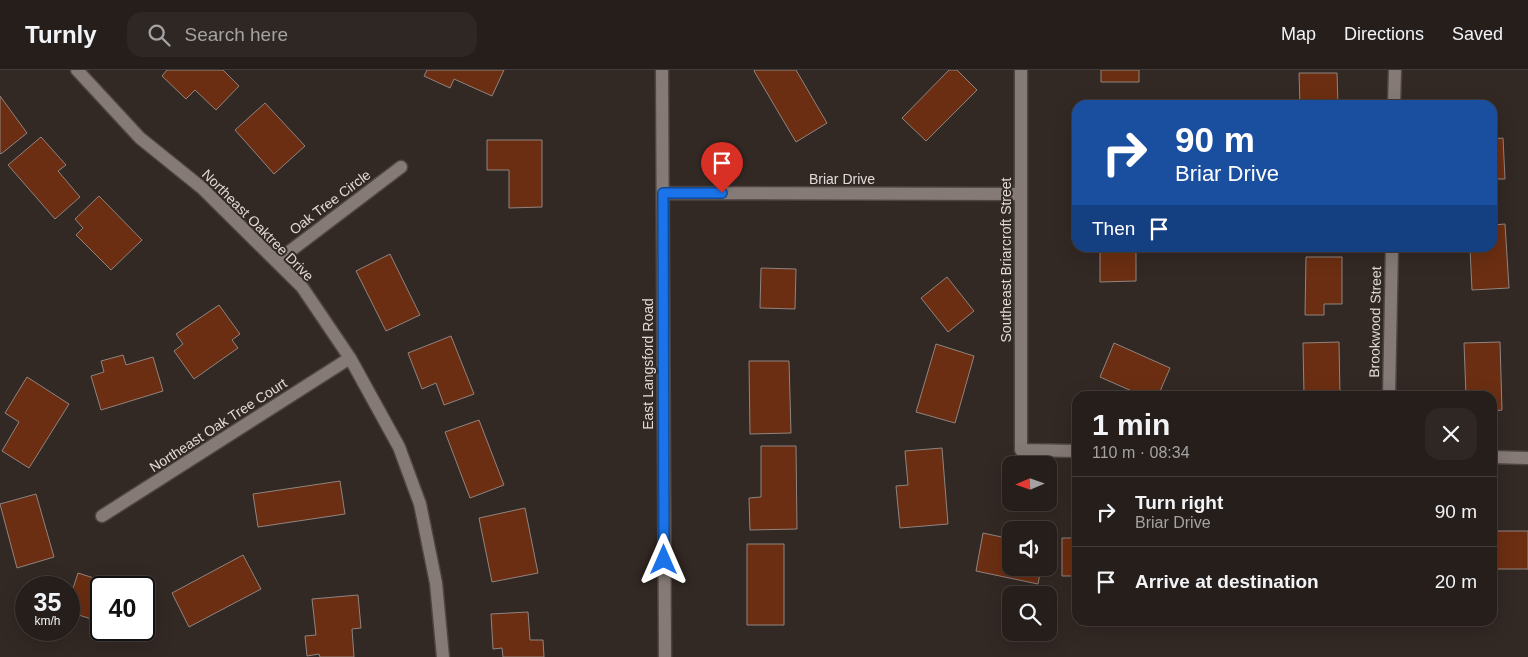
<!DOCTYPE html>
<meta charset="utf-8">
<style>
body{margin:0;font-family:Arial,sans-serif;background:#2e2724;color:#f1f3f6;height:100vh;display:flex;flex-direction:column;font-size:19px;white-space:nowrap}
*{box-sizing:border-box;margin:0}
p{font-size:16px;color:#a4a2a3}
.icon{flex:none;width:28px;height:28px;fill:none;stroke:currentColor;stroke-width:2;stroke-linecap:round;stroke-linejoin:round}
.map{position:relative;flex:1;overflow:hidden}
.drawer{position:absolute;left:1072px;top:321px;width:425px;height:235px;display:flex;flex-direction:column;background:#261e1b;border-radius:15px;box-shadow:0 5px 20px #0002,0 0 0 1px #423c3a}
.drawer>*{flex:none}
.hud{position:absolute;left:1072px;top:30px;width:425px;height:152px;border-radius:15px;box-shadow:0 5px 20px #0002,0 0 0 1px #423c3a;background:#1a4fa0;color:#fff;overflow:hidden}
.needle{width:32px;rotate:268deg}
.controls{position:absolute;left:1002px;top:386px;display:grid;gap:10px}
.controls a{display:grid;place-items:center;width:55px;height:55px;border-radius:10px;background:#261e1b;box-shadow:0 5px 20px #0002,0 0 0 1px #423c3a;font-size:25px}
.speed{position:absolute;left:15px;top:506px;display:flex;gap:10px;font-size:25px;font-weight:700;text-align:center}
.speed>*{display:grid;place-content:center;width:65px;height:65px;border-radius:50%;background:#261e1b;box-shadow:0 5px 20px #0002,0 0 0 1px #423c3a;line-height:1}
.speed small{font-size:12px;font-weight:400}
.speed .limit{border:2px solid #111;border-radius:8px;background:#fff;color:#111}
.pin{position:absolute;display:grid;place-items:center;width:42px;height:42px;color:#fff;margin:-51px -21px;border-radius:50% 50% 50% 0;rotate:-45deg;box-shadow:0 0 5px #0007}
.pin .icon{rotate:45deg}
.me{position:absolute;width:55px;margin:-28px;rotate:0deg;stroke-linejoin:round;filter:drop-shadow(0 0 4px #0008)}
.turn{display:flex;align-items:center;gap:18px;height:105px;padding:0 20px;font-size:22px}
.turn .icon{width:65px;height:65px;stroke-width:2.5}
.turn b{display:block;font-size:35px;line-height:42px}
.then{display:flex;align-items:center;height:48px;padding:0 20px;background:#0003;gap:10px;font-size:19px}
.round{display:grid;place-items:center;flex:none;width:52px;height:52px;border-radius:15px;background:#2e2724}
.overview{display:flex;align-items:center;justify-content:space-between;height:85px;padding:0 20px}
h1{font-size:30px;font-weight:800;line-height:38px}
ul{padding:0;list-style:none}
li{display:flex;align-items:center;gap:15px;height:70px;padding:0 20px;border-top:1px solid #423c3a}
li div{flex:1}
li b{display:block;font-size:19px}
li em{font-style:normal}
header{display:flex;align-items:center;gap:30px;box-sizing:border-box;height:70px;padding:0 25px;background:#261e1b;border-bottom:1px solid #423c3a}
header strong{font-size:24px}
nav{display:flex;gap:28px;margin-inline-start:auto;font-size:18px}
.search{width:350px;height:45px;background:#2e2724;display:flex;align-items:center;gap:12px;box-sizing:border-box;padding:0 18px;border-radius:15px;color:#a4a2a3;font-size:19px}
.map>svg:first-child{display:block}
.building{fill:#6b2e12;stroke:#90847f}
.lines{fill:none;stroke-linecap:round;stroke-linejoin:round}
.minor-casing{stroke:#4d4542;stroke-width:15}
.minor{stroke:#857a75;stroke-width:12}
.route-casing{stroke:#114b97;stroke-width:12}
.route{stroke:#1a73e8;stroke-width:9}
.labels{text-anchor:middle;stroke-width:4;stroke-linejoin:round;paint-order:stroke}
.street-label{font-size:14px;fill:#e0dad7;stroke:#322824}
</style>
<header>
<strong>Turnly</strong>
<div class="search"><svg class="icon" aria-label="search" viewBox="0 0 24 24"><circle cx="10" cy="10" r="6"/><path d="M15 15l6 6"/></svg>Search here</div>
<nav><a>Map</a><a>Directions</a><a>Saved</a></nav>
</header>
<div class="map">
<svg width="1528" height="587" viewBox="0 0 1528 587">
<rect width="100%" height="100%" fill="#322824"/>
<!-- building -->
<path class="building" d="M167 0H223L239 16 216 40 195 20 186 29 162 6Z
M427 0H504L492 26 454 9 450 18 424 6Z
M755 0H796L827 53 796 72 754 1Z
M949 0H957L977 20 926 71 902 48Z
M1101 0H1139V12H1101Z
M1299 3H1337L1338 35H1300Z
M0 26 27 63 1 84 0 83Z
M265 33 305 76 274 104 235 60Z
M41 67 66 95 58 101 80 127 55 149 8 95Z
M1503 68 1505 109H1492V69Z
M487 70H542V137L509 138V100H487Z
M99 126 142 170 111 200 76 165 83 158 75 149Z
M1505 154 1509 218 1472 220 1470 178H1492V155Z
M1100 178H1136V211L1100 212Z
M390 184 420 245 386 261 356 201Z
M1306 187H1342V234H1324V245H1305Z
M761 198 796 199 795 239 760 238Z
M947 207 974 241 948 262 921 228Z
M219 235 240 264 232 270 238 278 194 309 174 281 183 274 176 264Z
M451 266 474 324 444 335 436 313 422 319 408 283Z
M1339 272 1340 326H1304L1303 273Z
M1500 272 1502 340 1492 341V326H1466L1464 273Z
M1114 273 1170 298 1158 326H1143L1100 307Z
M936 274 974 286 955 353 916 342Z
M123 285 126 295 153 287 163 321 101 340 91 306 104 302 101 291Z
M749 291H789L791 363 750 364Z
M27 307 69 334 29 398 2 381 19 352 5 343Z
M479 350 504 415 470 428 445 362Z
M761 376H796L797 459 750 460 749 428 761 427Z
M942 378 948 454 900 458 896 416 908 415 905 381Z
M340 411 345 444 258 457 253 424Z
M36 424 54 487 17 498 0 434Z
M525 438 538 503 492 512 479 448Z
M1492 461H1528V499H1492Z
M983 463 1011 469V498H1041L1038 514 976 501Z
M1062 468H1078V506H1062Z
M747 474H784V555H747Z
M243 485 261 519 189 557 172 523Z
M78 503 125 518H101V552L69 542V531Z
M358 525 361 558 352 559 354 587H320L319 584 307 586 305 566 316 565 312 529Z
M528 542 530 570H543L544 587H503L502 578 493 579 491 544Z"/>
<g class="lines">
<defs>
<path id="minor" d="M77 0 140 68 202 118 302 217 350 288 399 377 420 434 436 513 443 587
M662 0 665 587
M1021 0V380L1078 381
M1394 35 1395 0
M663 123 1021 124
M277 191 401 97
M1389 326 1392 178
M1492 387 1528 388
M102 446 350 288"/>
</defs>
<!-- minor casing -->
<use href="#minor" class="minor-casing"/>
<!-- minor -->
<use href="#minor" class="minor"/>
</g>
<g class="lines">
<defs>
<path id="route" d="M664 490 663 123H722"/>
</defs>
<!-- route casing -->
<use href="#route" class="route-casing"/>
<!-- route -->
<use href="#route" class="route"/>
</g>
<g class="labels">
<!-- street labels -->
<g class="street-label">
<text x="842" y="114">Briar Drive</text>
<text transform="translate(330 132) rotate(-37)" y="5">Oak Tree Circle</text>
<text transform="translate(258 155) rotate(45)" y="5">Northeast Oaktree Drive</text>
<text transform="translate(1006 190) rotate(-90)" y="5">Southeast Briarcroft Street</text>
<text transform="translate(1375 252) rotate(-89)" y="5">Brookwood Street</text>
<text transform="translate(648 294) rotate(-90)" y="5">East Langsford Road</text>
<text transform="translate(218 355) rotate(-33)" y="5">Northeast Oak Tree Court</text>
</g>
</g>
</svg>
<div class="controls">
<a><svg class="needle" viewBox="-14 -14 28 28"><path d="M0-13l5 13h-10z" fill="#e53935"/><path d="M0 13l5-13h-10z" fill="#a4a2a3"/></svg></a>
<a><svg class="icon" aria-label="sound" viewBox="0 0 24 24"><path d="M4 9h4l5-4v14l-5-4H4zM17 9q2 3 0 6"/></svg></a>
<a><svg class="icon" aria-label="search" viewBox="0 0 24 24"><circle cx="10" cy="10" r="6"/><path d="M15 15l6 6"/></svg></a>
</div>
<div class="speed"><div>35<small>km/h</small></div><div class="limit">40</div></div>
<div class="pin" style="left:722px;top:123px;background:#d93025"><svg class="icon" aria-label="arrive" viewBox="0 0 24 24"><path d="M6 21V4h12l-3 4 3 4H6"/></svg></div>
<svg class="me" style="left:664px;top:490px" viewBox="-20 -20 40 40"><path d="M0-17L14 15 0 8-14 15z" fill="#1a73e8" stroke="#fff" stroke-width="4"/></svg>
<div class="hud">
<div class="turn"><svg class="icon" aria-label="right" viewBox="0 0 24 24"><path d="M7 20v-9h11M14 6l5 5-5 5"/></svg><div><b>90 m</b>Briar Drive</div></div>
<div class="then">Then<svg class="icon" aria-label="arrive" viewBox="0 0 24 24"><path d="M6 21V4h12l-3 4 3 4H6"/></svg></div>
</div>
<section class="drawer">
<div class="overview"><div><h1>1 min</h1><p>110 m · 08:34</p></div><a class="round"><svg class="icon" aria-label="close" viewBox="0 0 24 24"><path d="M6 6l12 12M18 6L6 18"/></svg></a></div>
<ul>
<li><svg class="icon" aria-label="right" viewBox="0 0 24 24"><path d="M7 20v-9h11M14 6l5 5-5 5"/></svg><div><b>Turn right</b><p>Briar Drive</p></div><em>90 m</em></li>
<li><svg class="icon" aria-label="arrive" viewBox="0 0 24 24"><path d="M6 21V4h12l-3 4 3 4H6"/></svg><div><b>Arrive at destination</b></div><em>20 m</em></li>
</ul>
</section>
</div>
